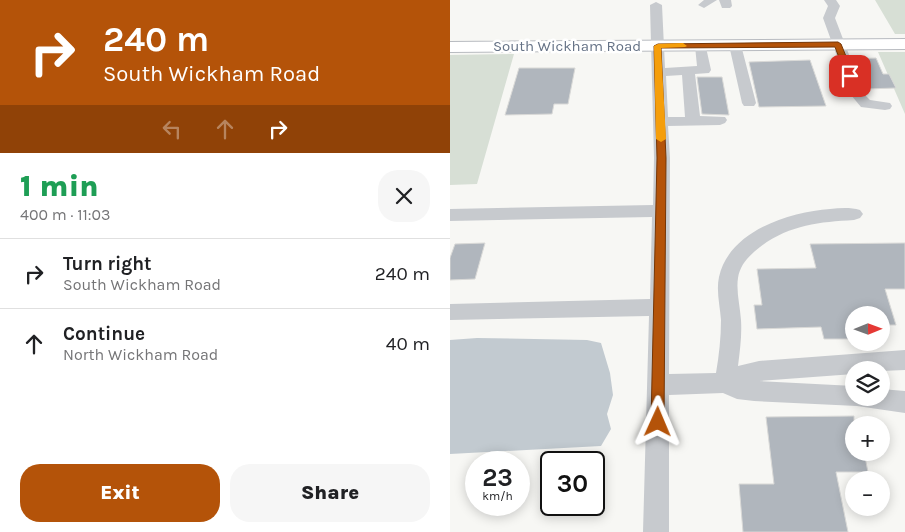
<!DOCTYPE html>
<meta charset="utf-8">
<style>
body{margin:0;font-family:Karla,sans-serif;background:#f6f6f6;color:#202124;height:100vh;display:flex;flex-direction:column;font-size:19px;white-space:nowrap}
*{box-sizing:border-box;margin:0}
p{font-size:16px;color:#757577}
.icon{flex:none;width:28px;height:28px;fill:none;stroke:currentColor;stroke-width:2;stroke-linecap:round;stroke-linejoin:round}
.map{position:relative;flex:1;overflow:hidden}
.sheet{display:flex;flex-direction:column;background:#fff;width:450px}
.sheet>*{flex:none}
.top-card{background:#b45309;color:#fff;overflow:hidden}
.needle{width:32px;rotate:89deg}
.tools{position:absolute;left:395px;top:306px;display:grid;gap:10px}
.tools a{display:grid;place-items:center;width:45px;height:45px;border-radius:50%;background:#fff;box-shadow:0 2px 12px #0003;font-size:25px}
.speed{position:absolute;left:15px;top:451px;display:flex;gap:10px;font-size:25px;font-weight:700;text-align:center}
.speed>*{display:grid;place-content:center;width:65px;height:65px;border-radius:50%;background:#fff;box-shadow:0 2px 12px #0003;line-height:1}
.speed small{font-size:12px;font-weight:400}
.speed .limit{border:2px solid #111;border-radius:8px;background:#fff;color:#111}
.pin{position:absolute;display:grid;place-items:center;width:42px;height:42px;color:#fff;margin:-21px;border-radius:10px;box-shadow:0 2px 8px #0006}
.me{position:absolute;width:55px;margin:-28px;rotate:1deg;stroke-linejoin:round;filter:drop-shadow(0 0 4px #0008)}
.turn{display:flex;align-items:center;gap:18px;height:105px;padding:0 20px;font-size:22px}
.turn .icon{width:65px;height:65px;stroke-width:2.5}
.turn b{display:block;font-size:35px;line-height:42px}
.lanes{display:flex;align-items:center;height:48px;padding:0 20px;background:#0003;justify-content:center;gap:25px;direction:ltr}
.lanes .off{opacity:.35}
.round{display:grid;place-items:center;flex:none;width:52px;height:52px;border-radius:20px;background:#f6f6f6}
.head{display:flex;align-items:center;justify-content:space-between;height:85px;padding:0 20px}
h1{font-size:30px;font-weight:800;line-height:38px;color:#1e9e55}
.action{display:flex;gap:10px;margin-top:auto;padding:10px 20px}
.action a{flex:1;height:58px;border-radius:20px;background:#b45309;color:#fff;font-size:20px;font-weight:800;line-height:58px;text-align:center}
.action a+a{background:#f6f6f6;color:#202124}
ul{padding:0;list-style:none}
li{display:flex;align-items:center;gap:15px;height:70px;padding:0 20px;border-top:1px solid #e0e0e0}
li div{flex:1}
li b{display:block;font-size:19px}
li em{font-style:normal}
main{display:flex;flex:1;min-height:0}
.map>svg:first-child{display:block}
.green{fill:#d7dfd5}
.water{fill:#c2cad0}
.building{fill:#b0b6bd;stroke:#d9d9d7}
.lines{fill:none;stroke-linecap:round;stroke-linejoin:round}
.major-casing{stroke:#b8bbc0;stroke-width:2}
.minor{fill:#c7cace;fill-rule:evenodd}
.major{fill:#fff;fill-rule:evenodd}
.route{fill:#b45309;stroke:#753606}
.slow{fill:#f59e0b}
.labels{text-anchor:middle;stroke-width:5;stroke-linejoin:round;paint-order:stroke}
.far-street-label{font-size:15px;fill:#657286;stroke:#fff}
</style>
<main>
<section class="sheet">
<div class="top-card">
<div class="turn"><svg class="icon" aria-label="right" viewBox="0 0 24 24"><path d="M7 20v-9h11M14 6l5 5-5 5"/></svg><div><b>240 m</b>South Wickham Road</div></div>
<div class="lanes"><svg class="icon off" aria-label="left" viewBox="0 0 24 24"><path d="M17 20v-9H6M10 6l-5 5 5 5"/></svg><svg class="icon off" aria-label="ahead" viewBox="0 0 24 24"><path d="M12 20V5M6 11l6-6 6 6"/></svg><svg class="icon" aria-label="right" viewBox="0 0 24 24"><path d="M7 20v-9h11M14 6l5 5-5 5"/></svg></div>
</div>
<div class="head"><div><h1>1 min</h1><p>400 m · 11:03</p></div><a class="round"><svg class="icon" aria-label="close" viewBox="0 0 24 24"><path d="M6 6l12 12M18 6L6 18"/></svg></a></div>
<ul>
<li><svg class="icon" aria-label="right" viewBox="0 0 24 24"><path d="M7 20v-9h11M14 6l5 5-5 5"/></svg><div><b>Turn right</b><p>South Wickham Road</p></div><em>240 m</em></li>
<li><svg class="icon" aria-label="ahead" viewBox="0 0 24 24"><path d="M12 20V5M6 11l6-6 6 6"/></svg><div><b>Continue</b><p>North Wickham Road</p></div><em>40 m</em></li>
</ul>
<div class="action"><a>Exit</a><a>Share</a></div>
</section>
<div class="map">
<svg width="455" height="532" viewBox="0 0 455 532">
<rect width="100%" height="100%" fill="#f7f7f4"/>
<!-- green -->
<path class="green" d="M425 0H455V34H445Z
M428 52H455V114Z
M64 54 27 184 0 185V55Z"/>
<!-- water -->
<path class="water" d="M27 338 137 340 151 343 160 373 163 395 157 414 161 429 151 446 0 454V340Z"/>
<!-- building -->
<path class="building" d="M426 58 433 74H439L446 88 414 89 403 59Z
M360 60 376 106 309 107 299 62Z
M69 68H125L118 104H104L102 114 55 115Z
M247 77H272L279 115 252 114Z
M35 243 25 279 0 280V258L5 244Z
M455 243V289H435L446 325H431V315H404V339H374L371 327 307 329 304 305H312L307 269 366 268 360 244Z
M404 416V452H414L418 472H386L398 532H293L289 484H324L316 417Z"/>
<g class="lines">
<defs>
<path id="major" d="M455 39V49L0 52V42Z"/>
</defs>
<!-- major casing -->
<use href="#major" class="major-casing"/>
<!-- minor -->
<path class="minor" d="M254 0H267L254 8 248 5Z
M269 0H281L282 6 280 8H272Z
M374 0H386L390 6 385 18 414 94 420 100 440 103 442 106 440 109 435 110 411 107 401 95 373 18 378 6Z
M206 2 212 5 215 68 247 66 245 46 251 42 255 43 261 70 259 73 245 74 250 116 275 117 277 120 275 123 270 125 218 126 220 158 219 374 266 373C269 355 271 338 271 320 270 306 266 291 269 277 279 231 339 212 380 209 390 208 400 207 410 210L413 214 410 218 404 220C369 222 339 225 310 247 300 255 290 264 288 278 286 291 290 306 291 320 292 335 290 350 288 366L309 361 455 350V370L431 371 404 370V374L309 381 404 386V398H431V389L455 391V413L407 406 304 401 287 399 273 393 219 395V532H193L199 316 0 320V304L200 299 202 217 0 221V209L203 205 204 158 200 5ZM232 75 235 117H218L216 76Z
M285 41 291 45 306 103 304 106H294L292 103 279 45Z"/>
<!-- major -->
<use href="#major" class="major"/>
</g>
<!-- route -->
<path class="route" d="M388 42 391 44 404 76 403 78 396 76 385 47 211 48 216 158 214 422 212 426 208 428 203 426 201 422 207 158 204 46 208 44Z"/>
<!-- slow -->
<path class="slow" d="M233 43 237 46 235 47 211 48 216 139 211 142 206 139 204 46 208 44Z"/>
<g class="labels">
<!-- far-street labels -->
<g class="far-street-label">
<text x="117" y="51">South Wickham Road</text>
</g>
</g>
</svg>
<div class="tools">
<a><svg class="needle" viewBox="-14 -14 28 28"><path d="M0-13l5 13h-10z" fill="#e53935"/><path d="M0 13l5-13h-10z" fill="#757577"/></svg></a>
<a><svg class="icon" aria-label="layers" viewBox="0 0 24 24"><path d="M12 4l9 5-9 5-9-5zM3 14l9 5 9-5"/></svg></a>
<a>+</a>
<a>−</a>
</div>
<div class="speed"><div>23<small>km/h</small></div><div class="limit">30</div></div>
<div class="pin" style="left:400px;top:76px;background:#d93025"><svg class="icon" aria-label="arrive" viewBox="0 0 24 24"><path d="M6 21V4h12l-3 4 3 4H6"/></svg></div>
<svg class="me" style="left:208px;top:422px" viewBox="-20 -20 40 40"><path d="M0-17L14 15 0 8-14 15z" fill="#b45309" stroke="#fff" stroke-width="4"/></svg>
</div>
</main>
